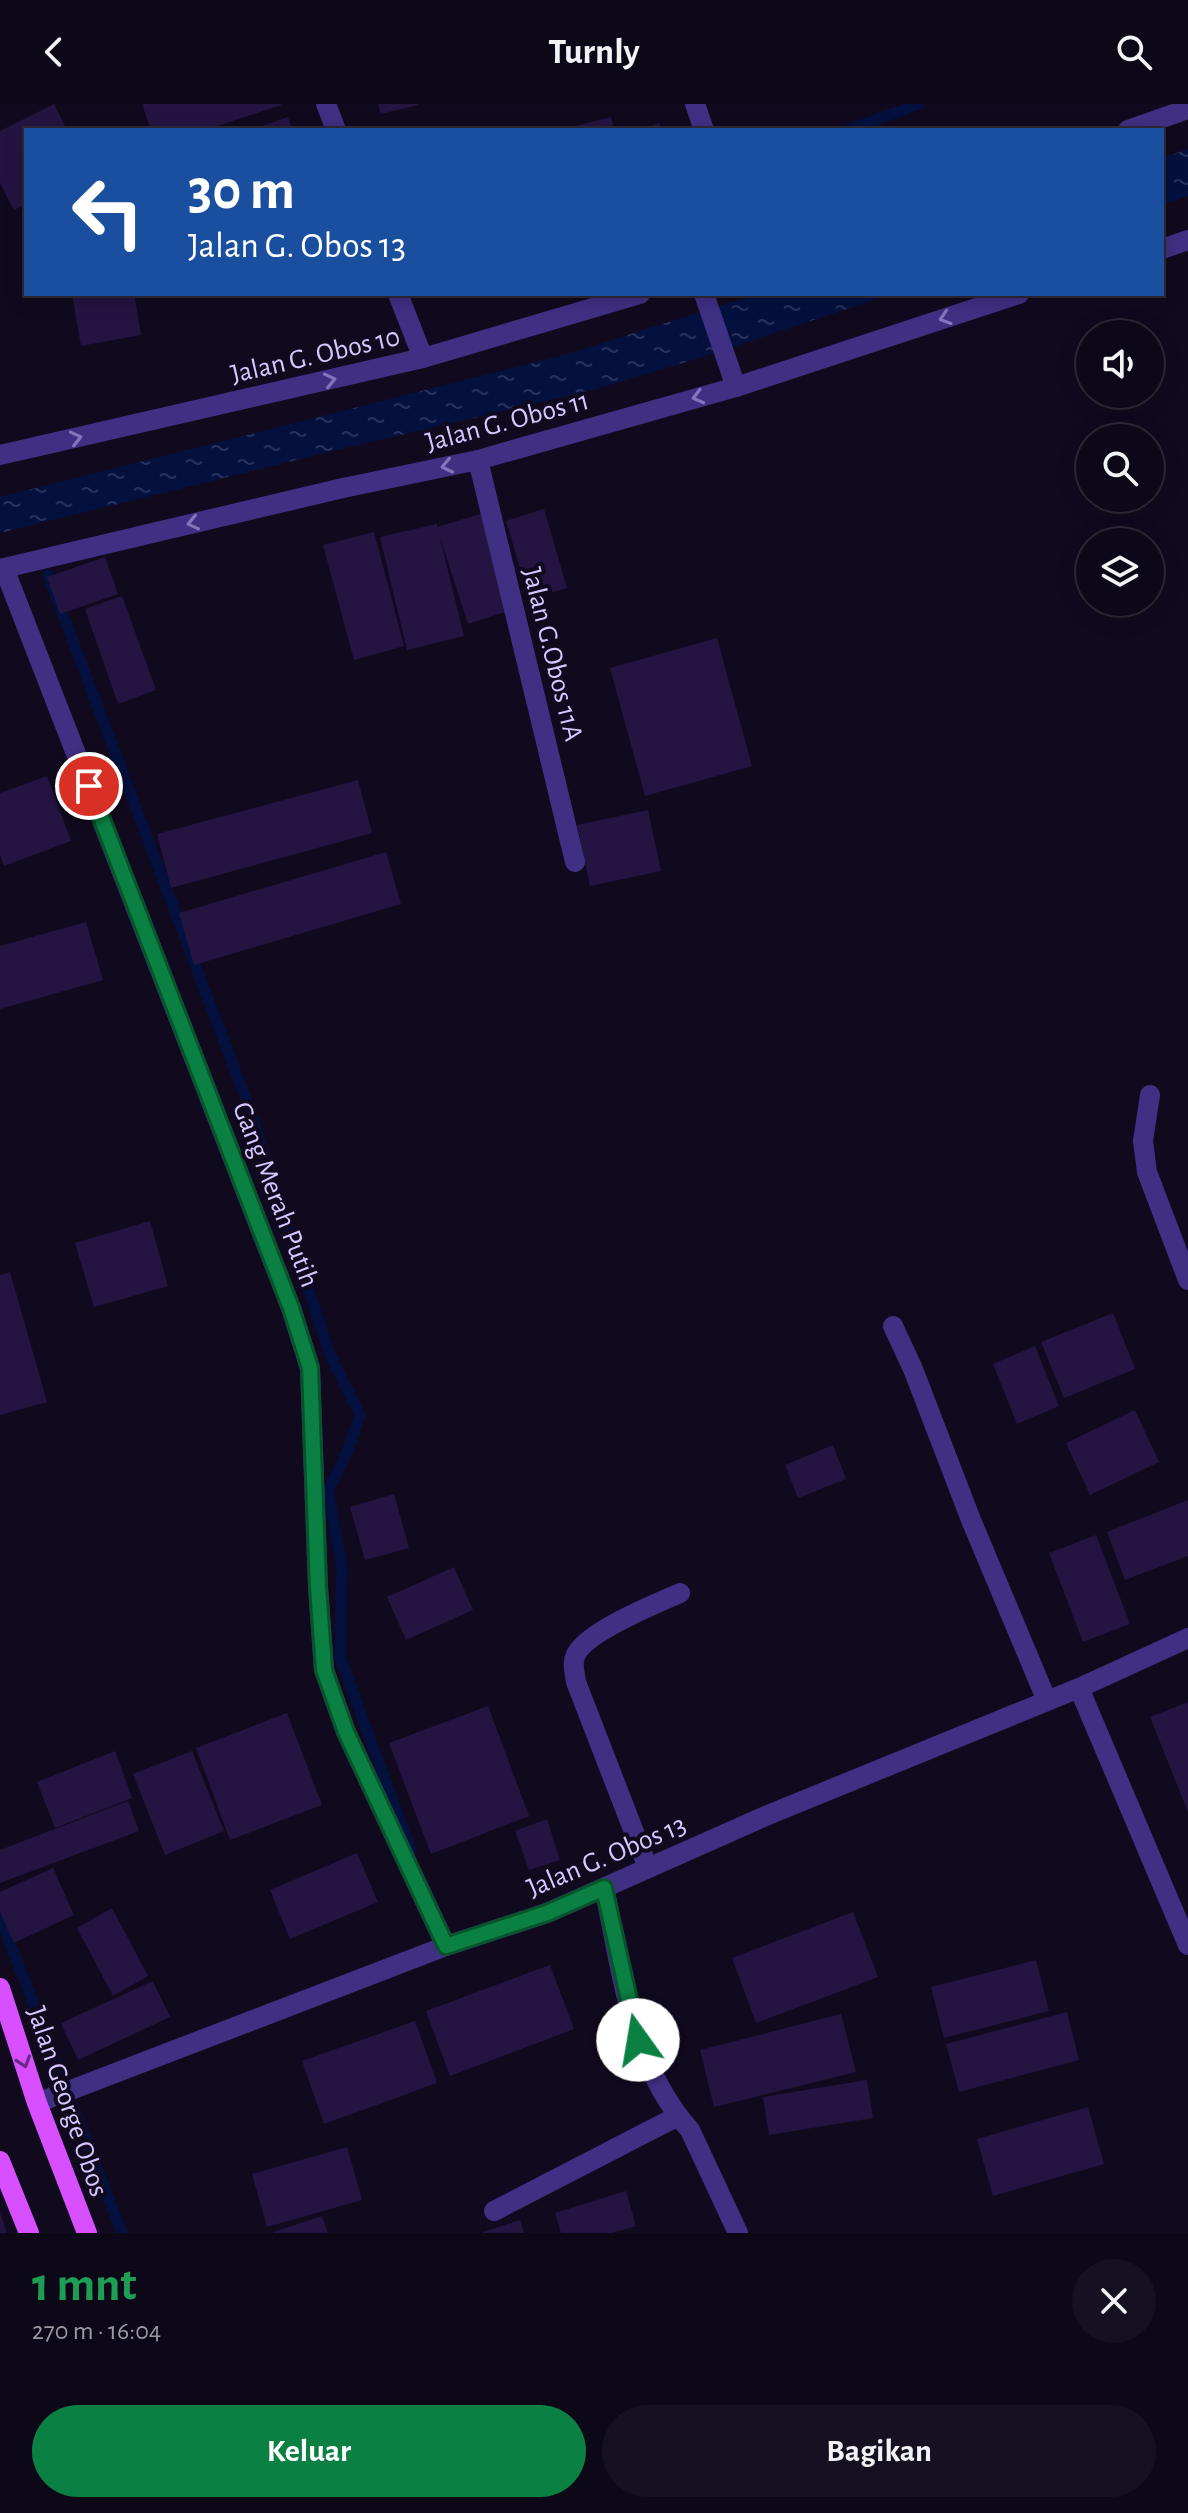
<!DOCTYPE html>
<html lang="id">
<meta charset="utf-8">
<style>
body{margin:0;font-family:"Alegreya Sans",sans-serif;background:#161120;color:#f1f3f6;height:100vh;display:flex;flex-direction:column;font-size:30px;white-space:nowrap}
*{box-sizing:border-box;margin:0}
p{font-size:26px;color:#9a9aa1}
.icon{flex:none;width:44px;height:44px;fill:none;stroke:currentColor;stroke-width:2;stroke-linecap:round;stroke-linejoin:round}
.map{position:relative;height:2129px;overflow:hidden}
.side{display:flex;flex-direction:column;background:#0d0817;flex:1}
.side>*{flex:none}
.hud{position:absolute;left:24px;top:24px;width:1140px;height:168px;border-radius:0px;box-shadow:0 4px 20px #0003,0 0 0 2px #2d2936;background:#1a4fa0;color:#fff;overflow:hidden}
.fabs{position:absolute;left:1076px;top:216px;display:grid;gap:16px}
.fabs a{display:grid;place-items:center;width:88px;height:88px;border-radius:50%;background:#0d0817;box-shadow:0 4px 20px #0003,0 0 0 2px #2d2936;font-size:40px}
.pin{position:absolute;display:grid;place-items:center;width:68px;height:68px;color:#fff;margin:-34px;border:4px solid #fff;border-radius:50%;box-shadow:0 2px 8px #0007}
.me{position:absolute;width:88px;margin:-44px;rotate:347deg;stroke-linejoin:round;filter:drop-shadow(0 0 6px #0008)}
.turn{display:flex;align-items:center;gap:28px;height:168px;padding:0 32px;font-size:36px}
.turn .icon{width:104px;height:104px;stroke-width:2.5}
.turn b{display:block;font-size:56px;line-height:68px}
.round{display:grid;place-items:center;flex:none;width:84px;height:84px;border-radius:42px;background:#161120}
.head{display:flex;align-items:center;justify-content:space-between;height:136px;padding:0 32px}
h1{font-size:48px;font-weight:700;line-height:60px;color:#1e9e55}
.button{display:flex;gap:16px;margin-top:auto;padding:16px 32px}
.button a{flex:1;height:92px;border-radius:48px;background:#0b8043;color:#fff;font-size:32px;font-weight:700;line-height:92px;text-align:center}
.button a+a{background:#161120;color:#f1f3f6}
header{display:flex;justify-content:space-between;align-items:center;height:104px;padding:0 32px;background:#0d0817;font-size:36px;font-weight:700}
.map>svg:first-child{display:block}
.water{fill:url(#water-ripples)}
.lines{fill:none;stroke-linecap:round;stroke-linejoin:round}
.stream{stroke:#04113f;stroke-width:11}
.building{fill:#241442}
.service{stroke:#3f3084;stroke-width:20}
.minor{stroke:#3f3084;stroke-width:20}
.tertiary{stroke:#3f3084;stroke-width:20}
.primary{stroke:#d74fff;stroke-width:20}
.oneway{stroke:#8374bb}
.oneway2{stroke:#6a2984}
.route-casing{stroke:#07532c;stroke-width:20}
.route{stroke:#0b8043;stroke-width:14}
.labels{text-anchor:middle;stroke-width:8;stroke-linejoin:round;paint-order:stroke}
.street-label{font-size:28px;fill:#d7c8ff;stroke:#110a1f}
</style>
<header><svg class="icon" aria-label="back" viewBox="0 0 24 24"><path d="M15 5l-7 7 7 7"/></svg>Turnly<svg class="icon" aria-label="search" viewBox="0 0 24 24"><circle cx="10" cy="10" r="6"/><path d="M15 15l6 6"/></svg></header>
<div class="map">
<svg width="1188" height="2129" viewBox="0 0 1188 2129">
<defs>
<pattern id="water-ripples" width="26" height="14" patternUnits="userSpaceOnUse" patternTransform="scale(2)"><rect width="26" height="14" fill="#04113f"/><path d="M2 4q2-2 4 0t4 0M15 11q2-2 4 0t4 0" fill="none" stroke="#28325c"/></pattern>
</defs>
<rect width="100%" height="100%" fill="#110a1f"/>
<!-- water -->
<path class="water" d="M1188 45V92L1162 101V54Z
M758 190H892L696 255 593 286 349 343 0 429V393L561 252Z"/>
<g class="lines">
<!-- stream -->
<path class="stream" d="M848 26 919 0
M48 471 250 1006 330 1251 360 1311 347 1348 328 1387 342 1463 340 1553 411 1746
M0 1813 122 2129"/>
</g>
<!-- building -->
<path class="building" d="M54 0 67 26H26V100L14 106 0 79V27Z
M142 0H281V1L205 26H151Z
M378 0H418V1L381 10Z
M288 13 293 26H251Z
M611 13 614 26H563V25Z
M659 19 661 26H641Z
M72 190H134L141 231 81 242Z
M544 405 567 484 529 495 506 417Z
M484 409 514 505 468 520 439 430 464 532 407 546 380 433 437 420V423Z
M374 428 404 542 354 556 323 441Z
M105 453 118 490 60 510 47 473Z
M122 492 156 586 118 600 85 505Z
M717 534 752 662 645 692 610 564Z
M47 672 71 737 4 762 0 750V689Z
M358 676 372 729 171 784 157 730Z
M648 706 661 767 590 782 577 721Z
M386 748 401 800 194 861 179 809Z
M86 818 103 876 0 905V842Z
M150 1117 168 1182 94 1203 75 1139Z
M10 1168 47 1298 0 1311V1171Z
M1113 1209 1135 1265 1064 1294 1041 1238Z
M1035 1242 1059 1302 1017 1320 993 1260Z
M1135 1306 1159 1358 1090 1391 1066 1339Z
M833 1341 846 1375 798 1394 785 1361Z
M394 1390 409 1444 365 1456 350 1403Z
M1188 1396V1452L1125 1476 1107 1428Z
M1096 1431 1130 1520 1083 1538 1049 1449Z
M454 1463 473 1506 406 1536 387 1493Z
M1188 1598V1708L1150 1613Z
M488 1602 529 1712 431 1750 389 1639Z
M287 1609 322 1701 230 1736 196 1644Z
M115 1647 132 1694 55 1724 37 1678Z
M192 1647 224 1727 165 1751 133 1670Z
M128 1697 139 1727 0 1779V1746Z
M547 1715 560 1756 529 1766 515 1727Z
M357 1749 378 1798 290 1835 270 1786Z
M53 1764 74 1811 14 1839 0 1808V1788Z
M112 1804 148 1872 113 1892 77 1824Z
M853 1808 878 1873 756 1919 732 1854Z
M1036 1856 1049 1907 944 1934 931 1883Z
M550 1861 574 1925 450 1972 426 1907Z
M153 1877 170 1913 78 1956 61 1919Z
M1067 1908 1079 1956 959 1988 946 1940Z
M841 1910 856 1968 714 2003 700 1946Z
M415 1917 437 1979 324 2020 302 1957Z
M867 1976 873 2014 769 2031 763 1993Z
M1088 2003 1104 2060 993 2092 977 2035Z
M347 2043 362 2096 267 2123 252 2070Z
M626 2087 636 2122 612 2129H561L555 2109Z
M0 2109 7 2129H0Z
M322 2112 328 2129H273V2128Z
M520 2116 524 2129H483V2128Z"/>
<g class="lines">
<!-- service -->
<path class="service" d="M704 190 736 283
M4 464 291 1204 310 1264 318 1483 324 1566 346 1628 446 1842"/>
<!-- minor -->
<path class="minor" d="M326 0 336 26
M695 0 704 26
M398 190 423 254
M478 356 575 758
M1150 991 1143 1037 1147 1068 1188 1176
M893 1222 913 1265 971 1416 1047 1597
M1079 1584 1188 1841
M648 1764 576 1578C575 1570 572 1560 575 1553 582 1529 656 1500 680 1489
M604 1784C622 1867 631 1960 690 2026L738 2129
M37 1999 446 1842 547 1809 768 1711 1079 1584 1188 1534
M494 2107 678 2012"/>
<!-- tertiary -->
<path class="tertiary" d="M1128 26 1188 5
M1162 145 1188 136
M0 351 423 254 640 190
M0 465 343 384 478 356 736 283 1019 190"/>
<!-- primary -->
<path class="primary" d="M0 1884 37 1999 87 2129
M0 2057 29 2129"/>
</g>
<!-- one-way arrows -->
<defs><path id="oneway-chevron" d="M-2-3.5L2.5 0L-2 3.5" fill="none" stroke-width="1.6" stroke-linecap="round" stroke-linejoin="round" transform="scale(2)"/></defs>
<g class="oneway">
<use href="#oneway-chevron" transform="translate(945 214) rotate(162)"/>
<use href="#oneway-chevron" transform="translate(330 276) rotate(-13)"/>
<use href="#oneway-chevron" transform="translate(698 293) rotate(165)"/>
<use href="#oneway-chevron" transform="translate(76 334) rotate(-13)"/>
<use href="#oneway-chevron" transform="translate(447 362) rotate(168)"/>
<use href="#oneway-chevron" transform="translate(193 419) rotate(167)"/>
</g>
<use class="oneway2" href="#oneway-chevron" transform="translate(24 1958) rotate(72)"/>
<g class="lines">
<defs>
<path id="route" d="M89 682 291 1204 310 1264 318 1483 324 1566 346 1628 446 1842 547 1809 604 1784 638 1936"/>
</defs>
<!-- route casing -->
<use href="#route" class="route-casing"/>
<!-- route -->
<use href="#route" class="route"/>
</g>
<g class="labels">
<!-- street labels -->
<g class="street-label">
<text transform="translate(315 250) rotate(-13)" y="10">Jalan G. Obos 10</text>
<text transform="translate(507 316) rotate(-15)" y="10">Jalan G. Obos 11</text>
<text transform="translate(554 550) rotate(76)" y="10">Jalan G.Obos 11A</text>
<text transform="translate(277 1090) rotate(69)" y="10">Gang Merah Putih</text>
<text transform="translate(606 1751) rotate(-23)" y="10">Jalan G. Obos 13</text>
<text transform="translate(69 1997) rotate(71)" y="10">Jalan George Obos</text>
</g>
</g>
</svg>
<div class="fabs">
<a><svg class="icon" aria-label="sound" viewBox="0 0 24 24"><path d="M4 9h4l5-4v14l-5-4H4zM17 9q2 3 0 6"/></svg></a>
<a><svg class="icon" aria-label="search" viewBox="0 0 24 24"><circle cx="10" cy="10" r="6"/><path d="M15 15l6 6"/></svg></a>
<a><svg class="icon" aria-label="layers" viewBox="0 0 24 24"><path d="M12 4l9 5-9 5-9-5zM3 14l9 5 9-5"/></svg></a>
</div>
<div class="pin" style="left:89px;top:682px;background:#d93025"><svg class="icon" aria-label="arrive" viewBox="0 0 24 24"><path d="M6 21V4h12l-3 4 3 4H6"/></svg></div>
<svg class="me" style="left:638px;top:1936px" viewBox="-20 -20 40 40"><circle r="19" fill="#fff"/><path d="M0-13L10 11 0 6-10 11z" fill="#0b8043"/></svg>
<div class="hud">
<div class="turn"><svg class="icon" aria-label="left" viewBox="0 0 24 24"><path d="M17 20v-9H6M10 6l-5 5 5 5"/></svg><div><b>30 m</b>Jalan G. Obos 13</div></div>
</div>
</div>
<section class="side">
<div class="head"><div><h1>1 mnt</h1><p>270 m · 16:04</p></div><a class="round"><svg class="icon" aria-label="close" viewBox="0 0 24 24"><path d="M6 6l12 12M18 6L6 18"/></svg></a></div>
<div class="button"><a>Keluar</a><a>Bagikan</a></div>
</section>
